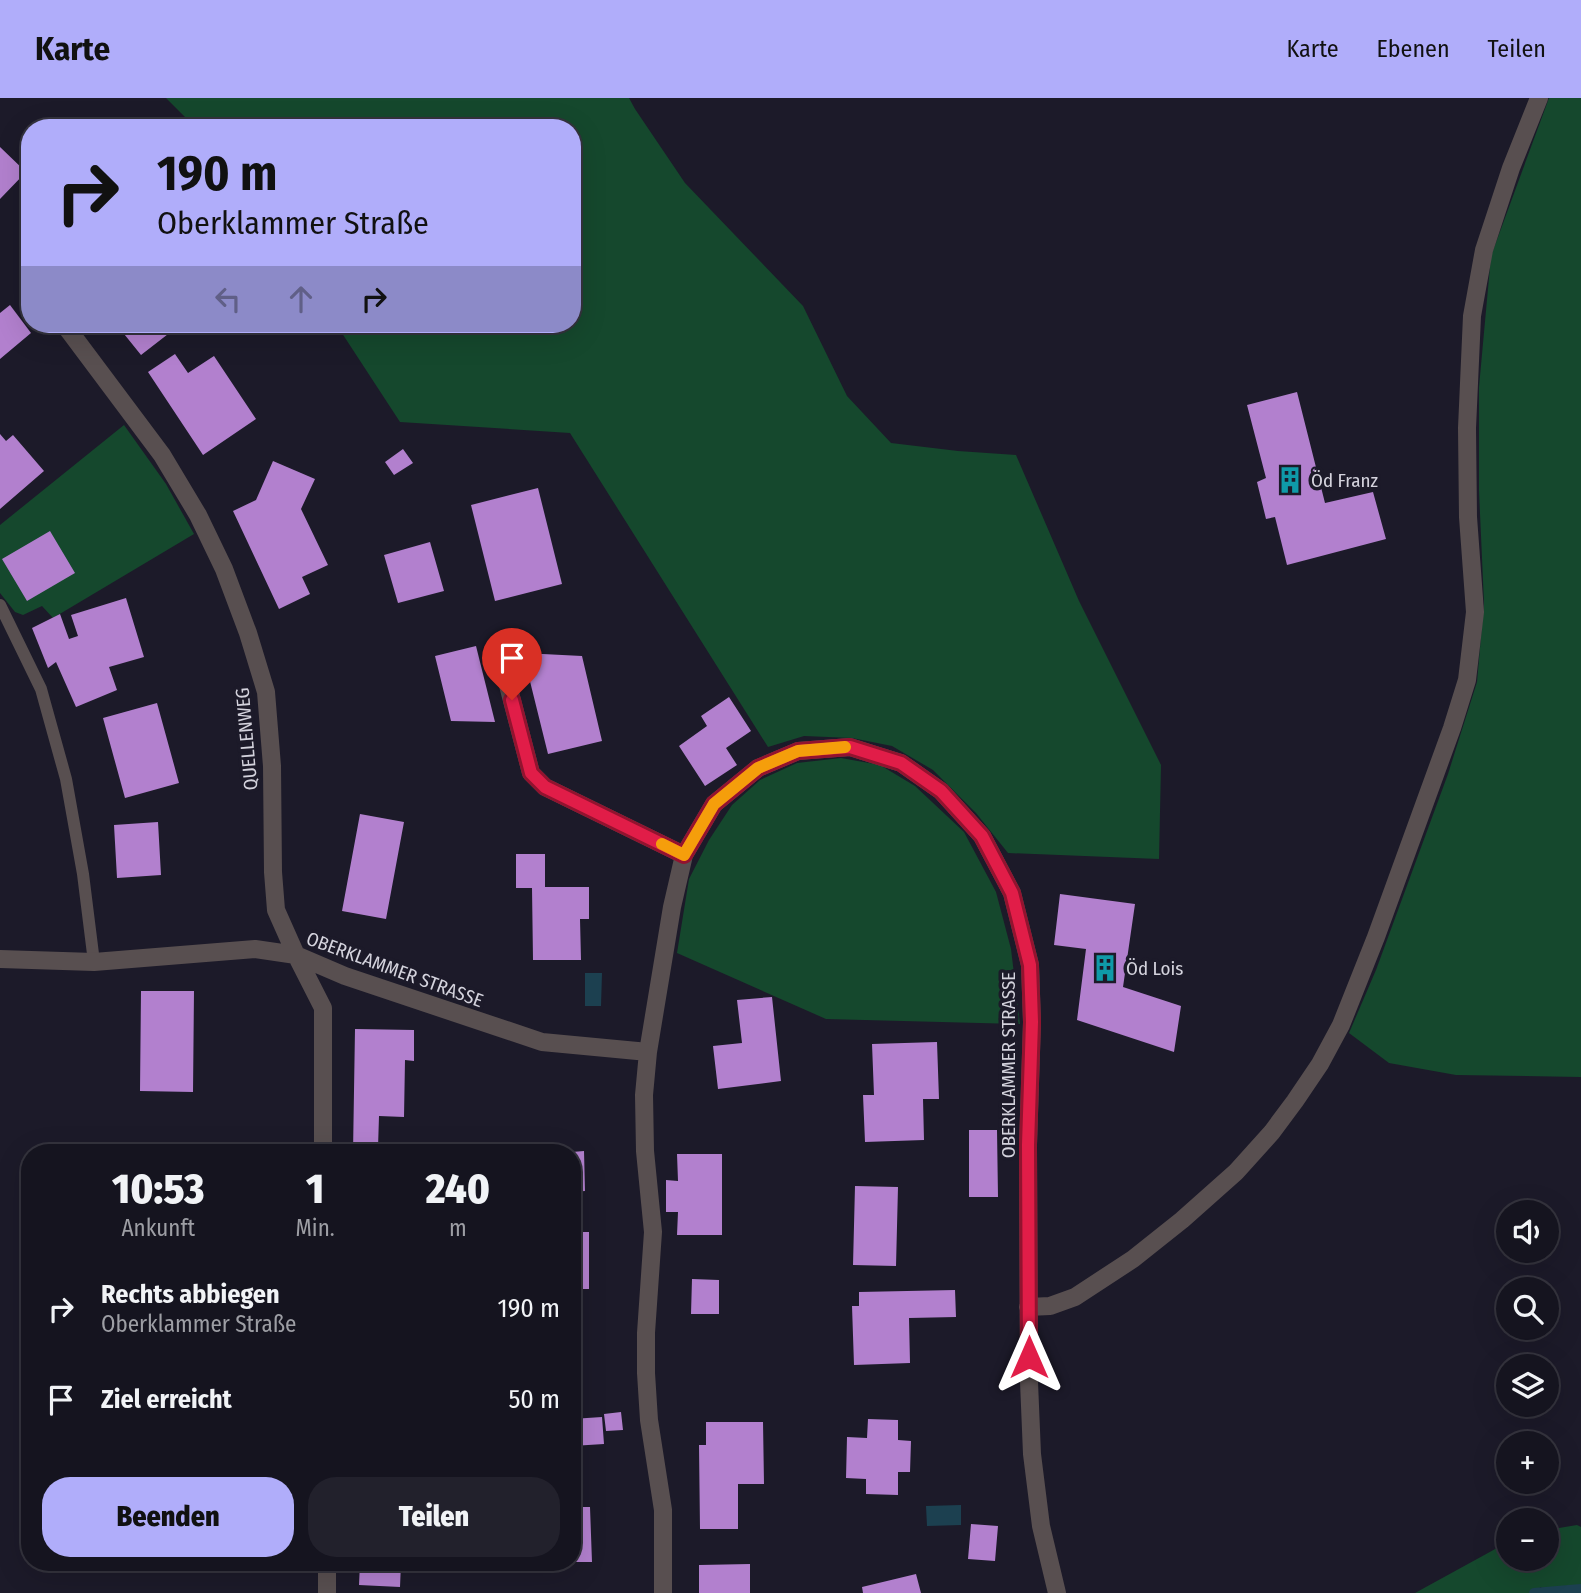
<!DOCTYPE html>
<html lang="de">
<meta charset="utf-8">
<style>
body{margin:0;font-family:"Fira Sans Condensed",sans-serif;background:#22212c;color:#f1f3f6;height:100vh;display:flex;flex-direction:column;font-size:26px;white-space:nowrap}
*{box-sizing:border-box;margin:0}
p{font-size:23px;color:#9d9ea4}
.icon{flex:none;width:38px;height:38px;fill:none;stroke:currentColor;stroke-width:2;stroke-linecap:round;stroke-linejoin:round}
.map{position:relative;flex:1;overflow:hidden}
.details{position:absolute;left:21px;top:1046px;width:560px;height:427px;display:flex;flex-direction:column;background:#15141f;border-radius:28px;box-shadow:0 7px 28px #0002,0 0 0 2px #34333d}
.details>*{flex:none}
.top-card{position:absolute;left:21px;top:21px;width:560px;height:214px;border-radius:28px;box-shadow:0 7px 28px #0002,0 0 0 2px #34333d;background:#b0adfa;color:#111;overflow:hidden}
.buttons{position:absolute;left:1496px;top:1102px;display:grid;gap:14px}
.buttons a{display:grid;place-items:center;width:63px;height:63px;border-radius:50%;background:#15141f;box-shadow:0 7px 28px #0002,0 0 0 2px #34333d;font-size:35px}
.pin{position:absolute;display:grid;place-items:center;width:60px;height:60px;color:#fff;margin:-72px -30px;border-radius:50% 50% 50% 0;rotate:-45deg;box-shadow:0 0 7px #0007}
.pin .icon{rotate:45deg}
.me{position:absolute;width:77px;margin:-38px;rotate:0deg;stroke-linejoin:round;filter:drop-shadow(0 0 5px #0008)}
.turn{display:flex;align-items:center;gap:24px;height:147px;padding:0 21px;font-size:32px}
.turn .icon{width:91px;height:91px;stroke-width:2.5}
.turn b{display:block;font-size:49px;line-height:60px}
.lanes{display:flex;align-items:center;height:66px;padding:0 21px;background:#0003;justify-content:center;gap:35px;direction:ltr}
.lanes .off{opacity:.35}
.eta{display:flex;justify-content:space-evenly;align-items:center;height:119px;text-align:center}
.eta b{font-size:42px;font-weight:800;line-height:49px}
.button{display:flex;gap:14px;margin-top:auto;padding:14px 21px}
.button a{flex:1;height:80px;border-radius:28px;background:#b0adfa;color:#111;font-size:28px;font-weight:800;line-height:80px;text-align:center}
.button a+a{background:#22212c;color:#f1f3f6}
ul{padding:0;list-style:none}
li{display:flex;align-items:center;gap:21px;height:91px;padding:0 21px}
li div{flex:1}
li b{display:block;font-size:26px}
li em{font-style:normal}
header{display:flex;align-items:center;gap:42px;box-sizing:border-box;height:98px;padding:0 35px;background:#b0adfa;color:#111}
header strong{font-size:33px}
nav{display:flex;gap:38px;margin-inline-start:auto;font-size:24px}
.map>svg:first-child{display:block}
.green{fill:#15482d}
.water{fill:#1c4050}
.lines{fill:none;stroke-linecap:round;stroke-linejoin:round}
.stream{stroke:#1c4050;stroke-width:10}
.building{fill:#b280ce}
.service{stroke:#584f50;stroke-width:12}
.minor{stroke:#584f50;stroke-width:18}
.route-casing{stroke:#92132f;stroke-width:18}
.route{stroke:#e11d48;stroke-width:12}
.slow{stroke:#f59e0b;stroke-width:12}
.labels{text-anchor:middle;stroke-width:7;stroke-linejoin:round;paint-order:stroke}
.poi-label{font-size:19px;fill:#d4d3dd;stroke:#1c1a29;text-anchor:start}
.street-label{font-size:19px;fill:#d4d3dd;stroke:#1c1a29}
</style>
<header>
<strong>Karte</strong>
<nav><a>Karte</a><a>Ebenen</a><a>Teilen</a></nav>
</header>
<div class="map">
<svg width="1581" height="1495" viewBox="0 0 1581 1495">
<rect width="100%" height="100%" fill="#1c1a29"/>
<!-- green -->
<path class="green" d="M166 0H629L635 11 685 85 803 208 847 298 891 345 958 353 1016 357 1079 503 1161 667 1159 761 1008 755 976 715 933 672 892 648 852 640 804 638 768 649 570 335 400 324 336 226H572V30H196Z
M1549 0H1581V979L1456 977 1389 965 1349 935 1376 872 1448 676 1477 584 1484 505 1479 393V289L1491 158Z
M124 327 166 386 194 436 53 520 42 508 23 517 15 514 0 495V427Z
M841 660 880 667 915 688 964 734 996 794 1011 851 1020 926 826 921 677 855 689 781 709 742 732 707 760 682 797 665Z
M1577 1427 1581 1429V1495H1546L1541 1489 1531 1495H1415L1508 1444V1461H1547V1432Z"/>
<!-- water -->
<path class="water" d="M585 875H602L601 908H585Z
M961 1407V1427L927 1428 926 1408Z"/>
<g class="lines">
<!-- stream -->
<path class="stream" d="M1534 1495 1581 1491"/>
</g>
<!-- building -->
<path class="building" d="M0 49 26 74 0 101Z
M10 207 31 235 0 261V215Z
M116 226H181L141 257Z
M175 256 188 275 214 258 256 321 203 357 148 274Z
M1297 294 1325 405 1373 394 1386 441 1287 467 1275 419 1266 421 1257 384 1266 380 1247 307Z
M0 336 6 343 13 337 44 373 0 411Z
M403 351 413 365 394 377 385 364Z
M273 363 315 381 301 411 328 467 302 479 310 496 279 511 233 413 256 402Z
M538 390 562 486 495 503 471 407Z
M50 433 75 475 27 503 2 461Z
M430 444 444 493 398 505 384 457Z
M126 500 144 559 109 569 117 592 76 609 56 564 48 570 32 530 60 516 69 541 78 538 71 517Z
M476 548 495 624 451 623 435 558Z
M523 555 582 558 602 643 548 656Z
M729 599 751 633 726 650 737 667 705 688 679 648 707 628 701 618Z
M157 605 179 685 125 700 103 620Z
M360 716 404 724 386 821 342 813Z
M158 724 161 777 117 780 114 727Z
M516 756H545V789H589V821H580L581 862H533L532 790H516Z
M1060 796 1135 806 1123 889 1181 908 1174 954 1077 922 1086 851 1054 847Z
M141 893H194L193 994 140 993Z
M772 899 781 983 718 991 713 948 742 945 737 902Z
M355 931 414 932V963L405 962 404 1019 379 1018 378 1050H404V1055H353Z
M937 944 939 1001H923L924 1042 865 1044 863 997H874L872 946Z
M969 1032H997L998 1099H969Z
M584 1053 585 1093 572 1094V1054Z
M677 1056H722V1137H677L678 1114H666V1082L678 1083Z
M855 1088 898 1089 896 1168 853 1167Z
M572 1134H589V1191H572Z
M692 1181 719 1182V1216H691Z
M955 1192 956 1219 909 1220 910 1265 854 1267 852 1208H859V1194Z
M621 1314 623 1332 606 1333 604 1316Z
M602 1319 604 1346 572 1348V1321Z
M868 1321 898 1322V1342L911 1343 910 1374H898V1397L866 1396V1381L846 1380 847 1339 867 1340Z
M706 1324H763L764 1386H738V1431H700L699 1347H706Z
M572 1409H590L592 1464H572Z
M971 1426 998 1428 995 1463 968 1461Z
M360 1465H401L400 1489 359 1487Z
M750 1466V1495H699V1467Z
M916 1476 921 1495H863L862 1489Z"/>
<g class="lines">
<!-- service -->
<path class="service" d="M0 507 41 591 66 681 83 776 94 864"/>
<!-- minor -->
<path class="minor" d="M64 226 162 357 198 417 224 471 248 535 266 594 272 668 273 774 276 812 296 857 323 910V1055
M499 553 531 675 545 689 684 757
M0 861 94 864 255 851 296 857 345 878 542 944 648 954 672 809 684 757 714 706 758 670 798 653 850 649 901 665 941 693 982 738 1012 795 1030 867 1032 924 1028 1047 1029 1284 1032 1356 1041 1428 1057 1495
M648 954 644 997 645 1053 653 1134 646 1235V1275L649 1322 663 1412V1495
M1028 1209 1050 1208 1075 1199 1133 1161 1182 1122 1236 1074 1272 1034 1295 1003 1320 966 1341 927 1376 839 1452 630 1467 582 1475 514 1468 419 1467 330 1472 218 1484 152 1511 70 1539 0
M327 1465V1495"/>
</g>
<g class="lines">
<defs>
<path id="route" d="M512 602 531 675 545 689 684 757 714 706 758 670 798 653 850 649 901 665 941 693 982 738 1012 795 1030 867 1032 924 1028 1047 1029 1259"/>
</defs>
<!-- route casing -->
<use href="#route" class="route-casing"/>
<!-- route -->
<use href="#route" class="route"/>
<!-- slow -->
<path class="slow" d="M662 746 684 757 714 706 758 670 798 653 845 649"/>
</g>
<!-- icons -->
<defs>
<symbol id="building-bare" viewBox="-9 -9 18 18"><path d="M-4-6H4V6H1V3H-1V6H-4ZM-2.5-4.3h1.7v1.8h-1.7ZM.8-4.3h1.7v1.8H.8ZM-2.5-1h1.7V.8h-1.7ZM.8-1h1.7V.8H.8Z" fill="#0f9aa8" stroke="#1c1a29" stroke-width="2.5" paint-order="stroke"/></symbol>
</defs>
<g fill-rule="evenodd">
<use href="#building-bare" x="1271" y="363" width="38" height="38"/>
<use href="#building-bare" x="1086" y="851" width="38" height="38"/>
</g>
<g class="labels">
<!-- poi labels -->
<g class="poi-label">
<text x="1311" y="389">Öd Franz</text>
<text x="1126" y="877">Öd Lois</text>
</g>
<!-- street labels -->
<g class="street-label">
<text transform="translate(246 641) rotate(-95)" y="7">QUELLENWEG</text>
<text transform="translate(395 871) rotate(20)" y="7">OBERKLAMMER STRASSE</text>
<text transform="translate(1008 967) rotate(-90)" y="7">OBERKLAMMER STRASSE</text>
</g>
</g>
</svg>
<div class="buttons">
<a><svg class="icon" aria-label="sound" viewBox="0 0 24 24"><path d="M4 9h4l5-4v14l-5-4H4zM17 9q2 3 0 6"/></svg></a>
<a><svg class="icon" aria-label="search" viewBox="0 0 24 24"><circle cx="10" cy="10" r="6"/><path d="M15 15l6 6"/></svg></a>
<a><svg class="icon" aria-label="layers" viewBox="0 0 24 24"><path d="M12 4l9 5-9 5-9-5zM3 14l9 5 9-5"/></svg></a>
<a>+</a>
<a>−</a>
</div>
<div class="pin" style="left:512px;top:602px;background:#d93025"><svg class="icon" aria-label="arrive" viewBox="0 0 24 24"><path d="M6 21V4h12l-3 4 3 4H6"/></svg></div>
<svg class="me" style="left:1029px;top:1259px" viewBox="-20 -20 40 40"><path d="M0-17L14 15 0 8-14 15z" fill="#e11d48" stroke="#fff" stroke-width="4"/></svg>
<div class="top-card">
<div class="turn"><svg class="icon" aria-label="right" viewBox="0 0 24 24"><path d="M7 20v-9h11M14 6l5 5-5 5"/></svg><div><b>190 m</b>Oberklammer Straße</div></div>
<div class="lanes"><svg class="icon off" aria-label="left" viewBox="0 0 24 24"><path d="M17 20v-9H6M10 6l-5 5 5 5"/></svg><svg class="icon off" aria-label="ahead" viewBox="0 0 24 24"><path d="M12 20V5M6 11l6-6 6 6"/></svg><svg class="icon" aria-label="right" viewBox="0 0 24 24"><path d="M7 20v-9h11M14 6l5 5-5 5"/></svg></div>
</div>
<section class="details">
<div class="eta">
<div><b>10:53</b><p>Ankunft</p></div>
<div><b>1</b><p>Min.</p></div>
<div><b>240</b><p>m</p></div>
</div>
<ul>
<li><svg class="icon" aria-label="right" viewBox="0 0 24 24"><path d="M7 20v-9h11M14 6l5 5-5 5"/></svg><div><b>Rechts abbiegen</b><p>Oberklammer Straße</p></div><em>190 m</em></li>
<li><svg class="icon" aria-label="arrive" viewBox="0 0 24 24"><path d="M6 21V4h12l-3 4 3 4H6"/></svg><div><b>Ziel erreicht</b></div><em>50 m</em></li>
</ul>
<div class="button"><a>Beenden</a><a>Teilen</a></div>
</section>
</div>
